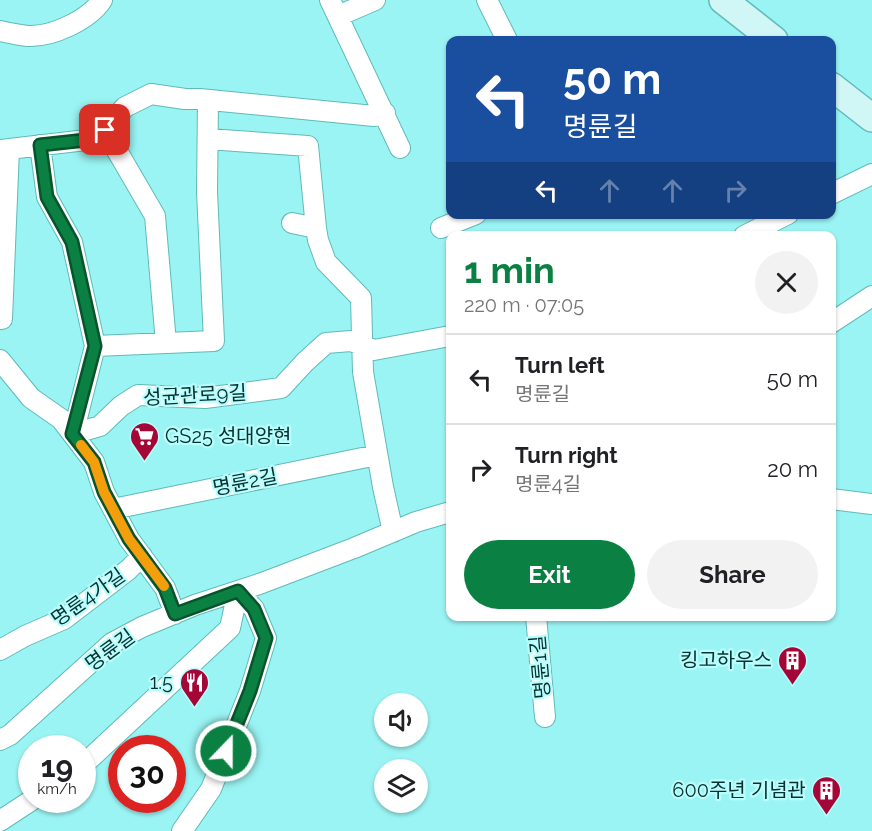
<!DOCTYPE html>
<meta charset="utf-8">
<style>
body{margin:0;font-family:Raleway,"Noto Sans KR",sans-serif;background:#f2f2f2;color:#202124;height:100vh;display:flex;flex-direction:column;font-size:22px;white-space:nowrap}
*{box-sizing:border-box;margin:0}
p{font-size:20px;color:#757577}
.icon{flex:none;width:33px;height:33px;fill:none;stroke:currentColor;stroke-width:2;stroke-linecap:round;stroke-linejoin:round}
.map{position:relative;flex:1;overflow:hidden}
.drawer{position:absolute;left:446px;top:231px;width:390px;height:390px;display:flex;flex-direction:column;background:#fff;border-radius:12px;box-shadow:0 2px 4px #0004}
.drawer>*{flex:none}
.top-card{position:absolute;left:446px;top:36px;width:390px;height:183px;border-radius:12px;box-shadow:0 2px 4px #0004;background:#1a4fa0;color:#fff;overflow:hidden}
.tools{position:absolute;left:374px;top:693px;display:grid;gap:12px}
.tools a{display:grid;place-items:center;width:54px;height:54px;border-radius:50%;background:#fff;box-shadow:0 2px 4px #0004;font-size:30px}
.speed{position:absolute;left:18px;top:735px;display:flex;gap:12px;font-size:30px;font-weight:700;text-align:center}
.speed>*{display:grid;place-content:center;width:78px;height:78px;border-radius:50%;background:#fff;box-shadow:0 2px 4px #0004;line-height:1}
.speed small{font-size:15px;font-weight:400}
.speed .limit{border:9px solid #d22;background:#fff;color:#111}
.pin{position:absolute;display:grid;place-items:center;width:51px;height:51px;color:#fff;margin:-26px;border-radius:12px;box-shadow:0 3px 9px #0006}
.me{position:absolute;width:66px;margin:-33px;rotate:22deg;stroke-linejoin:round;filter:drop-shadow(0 0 4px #0008)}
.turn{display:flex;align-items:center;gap:21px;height:126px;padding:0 18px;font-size:27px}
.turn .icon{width:78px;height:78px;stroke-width:2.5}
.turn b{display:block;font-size:42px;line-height:51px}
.lanes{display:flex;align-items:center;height:57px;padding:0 18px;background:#0003;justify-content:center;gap:30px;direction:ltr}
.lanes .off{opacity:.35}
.round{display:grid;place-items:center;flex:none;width:63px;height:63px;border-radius:32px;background:#f2f2f2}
.head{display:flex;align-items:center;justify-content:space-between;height:102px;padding:0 18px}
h1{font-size:36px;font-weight:700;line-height:45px;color:#0b8043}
.primary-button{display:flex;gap:12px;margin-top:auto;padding:12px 18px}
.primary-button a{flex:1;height:69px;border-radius:36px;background:#0b8043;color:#fff;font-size:24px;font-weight:700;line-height:69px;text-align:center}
.primary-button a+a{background:#f2f2f2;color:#202124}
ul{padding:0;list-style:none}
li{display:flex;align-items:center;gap:18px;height:90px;padding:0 18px;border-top:2px solid #e0e0e0}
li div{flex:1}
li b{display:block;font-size:22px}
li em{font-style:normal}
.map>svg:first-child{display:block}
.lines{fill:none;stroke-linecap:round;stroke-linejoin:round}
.street-casing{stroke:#60bab9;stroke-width:22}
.secondary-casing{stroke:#60bab9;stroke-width:30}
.street{stroke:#fff;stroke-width:20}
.secondary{stroke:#d0f6f6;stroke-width:27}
.route-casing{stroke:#07532c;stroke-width:15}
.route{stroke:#0b8043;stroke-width:10}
.slow{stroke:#f59e0b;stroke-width:10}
.labels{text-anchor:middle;stroke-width:4.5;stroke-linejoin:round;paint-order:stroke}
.street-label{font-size:20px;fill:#073030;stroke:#b8fefd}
.poi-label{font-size:20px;fill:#073030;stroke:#b8fefd;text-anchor:end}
</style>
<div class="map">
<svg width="872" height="831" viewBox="0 0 872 831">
<rect width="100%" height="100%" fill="#9af4f3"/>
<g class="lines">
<defs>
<path id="street" d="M330 0 400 148
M487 0 507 40
M338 16 375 0
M0 31C9 33 19 35 28 36 52 37 89 20 102 0
M105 130 155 216 166 343
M208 139 308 146 316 228
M40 145 47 197 72 242 95 346 73 434
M0 150 86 140 105 130 125 107 151 94 185 99H200L374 116 385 113
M831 194 872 174
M292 223 316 228 318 240 326 262 361 298 363 372 383 487 393 532
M441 228 476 214
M744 236 788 214
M0 319H2L9 149
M831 323 872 296
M95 346 214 341 207 192 208 100
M0 360 31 398 61 419 94 462 104 492 129 539 165 588 175 614
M73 434 100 426 121 406 138 395 205 398 281 388 305 362 326 343 351 341 374 350 450 336
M831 499 872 504
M113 509 377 455
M536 616 545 717
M0 650 25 636 64 619 128 570 142 556
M0 740 10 735 112 643 142 627 195 605 262 583 354 548 416 522 450 512
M82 766 230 628 238 591
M0 821 32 800
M182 831 211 789 250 691 266 638 254 609 238 591"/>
<path id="secondary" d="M723 0 774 40
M831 86 872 118"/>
</defs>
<!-- street casing -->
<use href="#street" class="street-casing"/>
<!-- secondary casing -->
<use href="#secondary" class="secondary-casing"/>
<!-- street -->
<use href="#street" class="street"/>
<!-- secondary -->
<use href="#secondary" class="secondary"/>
</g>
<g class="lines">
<defs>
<path id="route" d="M105 130 86 140 40 145 47 197 72 242 95 346 72 434 94 462 104 492 129 539 165 588 175 614 238 591 254 609 266 638 250 691 226 751"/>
</defs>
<!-- route casing -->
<use href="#route" class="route-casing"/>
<!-- route -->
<use href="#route" class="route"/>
<!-- slow -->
<path class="slow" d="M81 445 94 462 104 492 129 539 164 586"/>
</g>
<!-- icons -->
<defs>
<symbol id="supermarket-pin" viewBox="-11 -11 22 30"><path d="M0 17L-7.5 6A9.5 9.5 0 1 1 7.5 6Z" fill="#a40737" stroke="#b8fefd"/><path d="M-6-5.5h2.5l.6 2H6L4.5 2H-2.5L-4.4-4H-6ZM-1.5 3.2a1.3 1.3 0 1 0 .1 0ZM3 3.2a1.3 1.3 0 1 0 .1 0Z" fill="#fff"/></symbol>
<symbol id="building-pin" viewBox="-11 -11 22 30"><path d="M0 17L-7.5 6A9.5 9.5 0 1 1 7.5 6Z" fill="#a40737" stroke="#b8fefd"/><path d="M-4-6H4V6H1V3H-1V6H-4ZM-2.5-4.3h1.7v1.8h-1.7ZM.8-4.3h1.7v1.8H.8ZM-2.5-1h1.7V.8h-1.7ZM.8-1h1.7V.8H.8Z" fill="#fff"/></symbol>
<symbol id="restaurant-pin" viewBox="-11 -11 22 30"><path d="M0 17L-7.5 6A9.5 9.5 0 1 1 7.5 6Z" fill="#a40737" stroke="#b8fefd"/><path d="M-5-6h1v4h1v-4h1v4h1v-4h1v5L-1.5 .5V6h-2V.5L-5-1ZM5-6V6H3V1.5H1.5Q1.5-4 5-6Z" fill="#fff"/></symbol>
</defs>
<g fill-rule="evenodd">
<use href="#supermarket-pin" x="128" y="420" width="33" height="45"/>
<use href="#building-pin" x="776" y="644" width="33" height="45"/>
<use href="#restaurant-pin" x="178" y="666" width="33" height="45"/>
<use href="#building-pin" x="810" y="774" width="33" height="45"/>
</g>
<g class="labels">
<!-- street labels -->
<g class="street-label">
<text transform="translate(195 395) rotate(-3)" y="7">성균관로9길</text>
<text transform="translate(245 482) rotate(-11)" y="7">명륜2길</text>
<text transform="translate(88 597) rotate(-35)" y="7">명륜4가길</text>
<text transform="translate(110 650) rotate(-36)" y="7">명륜길</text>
<text transform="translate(540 667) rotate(-95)" y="7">명륜1길</text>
</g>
<!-- poi labels -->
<g class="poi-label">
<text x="165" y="443" text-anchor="start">GS25 성대양현</text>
<text x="772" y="667">킹고하우스</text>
<text x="173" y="689">1.5</text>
<text x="806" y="797">600주년 기념관</text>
</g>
</g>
</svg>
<div class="tools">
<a><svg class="icon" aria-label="sound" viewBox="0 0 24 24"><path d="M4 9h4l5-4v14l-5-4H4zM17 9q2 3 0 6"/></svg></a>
<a><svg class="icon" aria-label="layers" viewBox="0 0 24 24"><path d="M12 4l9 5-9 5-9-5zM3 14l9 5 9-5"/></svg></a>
</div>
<div class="speed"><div>19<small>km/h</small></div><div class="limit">30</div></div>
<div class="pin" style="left:105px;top:130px;background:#d93025"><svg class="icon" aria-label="arrive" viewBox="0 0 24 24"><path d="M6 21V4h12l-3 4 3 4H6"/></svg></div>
<svg class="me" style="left:226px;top:751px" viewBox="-20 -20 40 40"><circle r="17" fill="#0b8043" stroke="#fff" stroke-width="3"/><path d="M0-11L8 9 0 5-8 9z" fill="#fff"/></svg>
<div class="top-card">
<div class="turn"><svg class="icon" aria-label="left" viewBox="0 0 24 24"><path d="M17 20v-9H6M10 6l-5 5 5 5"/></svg><div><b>50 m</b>명륜길</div></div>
<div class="lanes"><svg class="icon" aria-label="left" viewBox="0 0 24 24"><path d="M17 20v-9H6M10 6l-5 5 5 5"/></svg><svg class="icon off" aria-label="ahead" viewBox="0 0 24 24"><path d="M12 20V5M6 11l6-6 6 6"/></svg><svg class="icon off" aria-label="ahead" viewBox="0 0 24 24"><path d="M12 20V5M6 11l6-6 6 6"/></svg><svg class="icon off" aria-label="right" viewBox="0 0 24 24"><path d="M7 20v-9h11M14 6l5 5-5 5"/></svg></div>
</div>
<section class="drawer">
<div class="head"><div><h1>1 min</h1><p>220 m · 07:05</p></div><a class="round"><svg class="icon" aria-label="close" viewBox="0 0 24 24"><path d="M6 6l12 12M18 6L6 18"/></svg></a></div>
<ul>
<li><svg class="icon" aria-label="left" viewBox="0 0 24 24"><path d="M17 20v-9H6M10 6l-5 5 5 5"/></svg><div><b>Turn left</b><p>명륜길</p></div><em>50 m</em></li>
<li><svg class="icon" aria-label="right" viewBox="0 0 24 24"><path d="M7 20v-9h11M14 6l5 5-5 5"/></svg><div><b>Turn right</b><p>명륜4길</p></div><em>20 m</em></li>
</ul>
<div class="primary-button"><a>Exit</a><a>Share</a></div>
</section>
</div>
